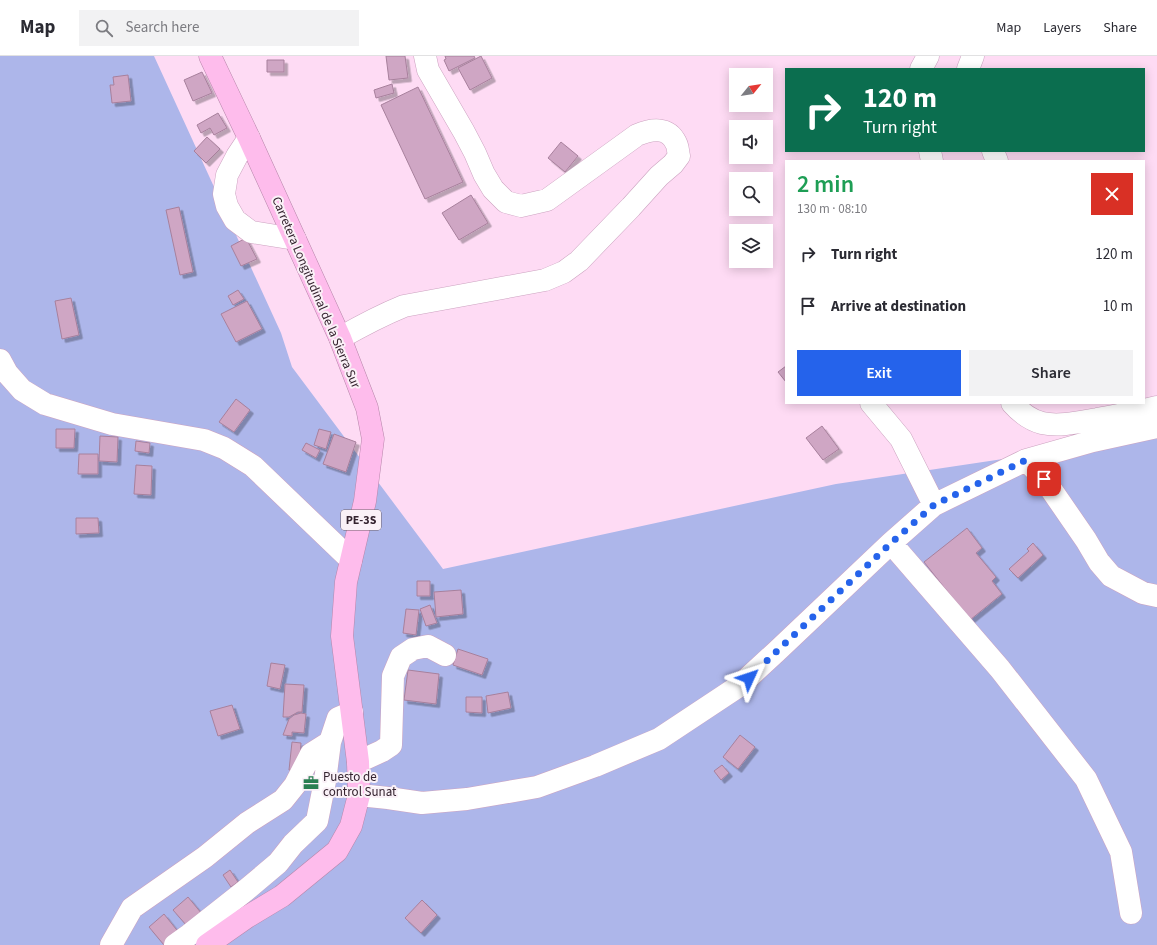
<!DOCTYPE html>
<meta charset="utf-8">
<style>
body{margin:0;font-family:"Source Sans 3",sans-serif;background:#f2f2f3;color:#2b2b33;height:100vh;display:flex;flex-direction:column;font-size:15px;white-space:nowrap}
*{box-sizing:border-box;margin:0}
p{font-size:13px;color:#7c7c81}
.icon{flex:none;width:22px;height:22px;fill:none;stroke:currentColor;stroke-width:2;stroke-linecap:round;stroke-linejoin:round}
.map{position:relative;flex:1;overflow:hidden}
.details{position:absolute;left:785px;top:104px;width:360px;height:244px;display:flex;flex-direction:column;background:#fff;border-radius:0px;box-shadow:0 2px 10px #0003}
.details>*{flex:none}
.banner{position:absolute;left:785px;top:12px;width:360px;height:84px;border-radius:0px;box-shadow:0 2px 10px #0003;background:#0b6e4f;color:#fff;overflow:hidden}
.needle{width:26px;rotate:60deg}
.buttons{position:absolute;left:729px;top:12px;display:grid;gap:8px}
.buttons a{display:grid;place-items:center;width:44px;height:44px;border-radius:0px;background:#fff;box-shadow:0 2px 10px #0003;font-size:20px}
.pin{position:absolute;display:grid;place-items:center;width:34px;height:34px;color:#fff;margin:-17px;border-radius:8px;box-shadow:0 2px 6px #0006}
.me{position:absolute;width:44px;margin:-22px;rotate:48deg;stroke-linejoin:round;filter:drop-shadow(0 0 3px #0008)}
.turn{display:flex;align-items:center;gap:14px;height:84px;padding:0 12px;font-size:18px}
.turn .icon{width:52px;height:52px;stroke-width:2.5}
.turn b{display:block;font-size:28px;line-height:34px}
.round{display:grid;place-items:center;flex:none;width:42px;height:42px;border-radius:0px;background:#f2f2f3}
.head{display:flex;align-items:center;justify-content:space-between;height:68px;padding:0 12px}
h1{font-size:24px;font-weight:600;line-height:30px;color:#1e9e55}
.primary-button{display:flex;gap:8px;margin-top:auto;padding:8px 12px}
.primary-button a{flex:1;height:46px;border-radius:0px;background:#2563eb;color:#fff;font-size:16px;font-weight:600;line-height:46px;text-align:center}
.primary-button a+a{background:#f2f2f3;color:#2b2b33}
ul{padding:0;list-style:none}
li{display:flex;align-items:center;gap:12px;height:52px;padding:0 12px}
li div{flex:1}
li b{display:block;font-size:15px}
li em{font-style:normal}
header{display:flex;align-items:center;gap:24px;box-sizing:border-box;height:56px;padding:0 20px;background:#fff;border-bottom:1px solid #e1e1e2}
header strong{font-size:19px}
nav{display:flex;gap:22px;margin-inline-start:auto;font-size:14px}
.search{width:280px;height:36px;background:#f2f2f3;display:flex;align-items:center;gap:10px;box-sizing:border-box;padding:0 14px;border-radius:0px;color:#7c7c81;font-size:15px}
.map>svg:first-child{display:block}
.green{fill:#adb6ea}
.building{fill:#cfa6c4;stroke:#a7809c;filter:url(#shadow)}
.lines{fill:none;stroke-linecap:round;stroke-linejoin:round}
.minor-casing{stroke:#cca3c0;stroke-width:23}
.highway-casing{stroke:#b786aa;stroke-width:23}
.minor{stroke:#fff;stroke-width:22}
.highway{stroke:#febcec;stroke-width:22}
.route{stroke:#2563eb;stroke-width:7;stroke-dasharray:0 12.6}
.labels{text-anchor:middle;stroke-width:4;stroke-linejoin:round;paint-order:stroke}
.shield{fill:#faf1f7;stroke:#6f616b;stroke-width:1}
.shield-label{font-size:12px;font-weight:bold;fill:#34232f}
.street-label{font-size:13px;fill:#34232f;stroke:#faf1f7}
.poi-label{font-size:13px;fill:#34232f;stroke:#faf1f7;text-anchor:start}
</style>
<header>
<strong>Map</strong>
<div class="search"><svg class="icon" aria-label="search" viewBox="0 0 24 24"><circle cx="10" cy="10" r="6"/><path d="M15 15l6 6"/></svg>Search here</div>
<nav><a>Map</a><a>Layers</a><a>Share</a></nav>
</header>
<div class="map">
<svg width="1157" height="889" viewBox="0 0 1157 889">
<defs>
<filter id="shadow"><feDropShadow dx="3.5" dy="3.5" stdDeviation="0" flood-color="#0004"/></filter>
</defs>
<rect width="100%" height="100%" fill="#fedbf4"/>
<!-- green -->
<path class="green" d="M0 0H154L281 277 292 311 443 513 836 428 1157 380V889H0Z"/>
<!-- building -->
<path class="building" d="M386 0H405L408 22 389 24Z
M445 0H474L475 2 449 15 444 4 446 3Z
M481 0 492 22 470 34 458 12Z
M267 4H284V16H267Z
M202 16 212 37 193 45 184 24Z
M128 19 131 45 112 47 110 29H114L113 21Z
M392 28 394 37 376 42 374 34Z
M418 31 463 126 425 143 381 49Z
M218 57 227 72 214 79 210 72 201 77 197 69Z
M207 81 220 93 206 107 194 95Z
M561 86 578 100 565 116 548 102Z
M471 139 488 167 459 184 442 157Z
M179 151 193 216 180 219 166 154Z
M246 182 257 203 241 210 231 190Z
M238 234 244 243 233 249 228 240Z
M71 242 79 279 62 283 55 245Z
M247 245 262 273 236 286 221 258Z
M786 310V326L778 316Z
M236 343 250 354 234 376 219 366Z
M822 370 839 393 823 404 806 382Z
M56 373H75L74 392H56Z
M319 373 331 376 326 393 314 389Z
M334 378 356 386 346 416 323 408Z
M100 380 118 381 117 406 99 405Z
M136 385 150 387 149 397 135 395Z
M306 387 320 394 316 402 302 394Z
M79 398H98V418H78Z
M136 409 152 410 151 439 134 438Z
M76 462H98L99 477 76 478Z
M967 472 982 492 976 497 996 521 992 525 1002 538 970 564 924 506Z
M1033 487 1043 499 1018 522 1009 513 1029 495 1027 493Z
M417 525H430V540H417Z
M461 534 463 558 436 561 434 536Z
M430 549 437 567 426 570 420 553Z
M406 553 419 554 416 579 403 577Z
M458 593 488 603 482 619 453 609Z
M271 607 285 609 280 633 267 630Z
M408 614 439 618 436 648 404 644Z
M285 628 304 629 302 656H298L289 661H283Z
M508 636 511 652 488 657 486 640Z
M466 641H482V657L466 656Z
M232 649 240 673 218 680 210 655Z
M301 657 306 658 304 677 292 676V680L283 679 289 663 294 659Z
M740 679 755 691 738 713 723 701Z
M292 686 301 687 299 715 289 714Z
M722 709 729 717 721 724 714 715Z
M230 814 238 826 231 831 223 819Z
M188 841 202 858 187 870 173 854Z
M422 844 437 859 421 877 405 862Z
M164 858 180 878 164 889 149 871Z"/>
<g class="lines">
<defs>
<path id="minor" d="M921 13 928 0
M968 13 973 0
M249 82 237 100 227 119 224 138 227 150 235 164 251 176 295 183
M930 95 932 105
M993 95 997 105
M340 282C361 270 382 259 404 250L545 224 564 216 579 205 631 151 659 120 673 108 679 100C678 96 678 90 676 87 668 70 651 73 637 79L547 144 521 150 506 146 493 133 484 118 475 97 464 76 428 14 425 0
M0 304 7 317 22 334 45 348 112 368 204 384 224 392 253 410 351 504
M871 347 901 383 934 449
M1012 347C1020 356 1030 364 1042 367 1059 371 1080 366 1097 363 1117 359 1137 356 1157 351
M1026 404 1044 423 1086 484 1099 506 1111 520 1143 537 1157 540
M891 487 1000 613 1086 723 1121 796 1131 857
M358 706 382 695 391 689 393 620 401 601 413 593 428 590 445 599
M359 739 388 742 422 747 467 743 537 731 595 710 659 683 739 630 776 596 891 487 934 449 1026 404 1093 385 1157 371
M111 889 132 852 205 801 247 767 283 744 295 729 311 698 330 686
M175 889 189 879 246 834 278 807 293 788 317 765 325 725 330 686 338 662 352 656"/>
<path id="highway" d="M207 889 247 861 282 840 337 795 351 770 359 739 358 706 342 580 346 526 365 445 373 383 367 352 340 282 249 82 210 0"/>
</defs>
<!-- minor casing -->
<use href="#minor" class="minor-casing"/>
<!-- highway casing -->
<use href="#highway" class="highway-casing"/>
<!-- minor -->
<use href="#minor" class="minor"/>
<!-- highway -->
<use href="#highway" class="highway"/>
</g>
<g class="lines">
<!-- route -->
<path class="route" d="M749 622 776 596 891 487 934 449 1026 404 1044 423"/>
</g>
<!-- icons -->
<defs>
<symbol id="office-bare" viewBox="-9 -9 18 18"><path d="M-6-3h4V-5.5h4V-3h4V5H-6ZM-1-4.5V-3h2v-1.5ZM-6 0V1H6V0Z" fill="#297f52" stroke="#faf1f7" stroke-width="2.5" paint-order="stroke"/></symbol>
</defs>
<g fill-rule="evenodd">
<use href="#office-bare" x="300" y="716" width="22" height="22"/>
</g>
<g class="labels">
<!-- shield labels -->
<rect class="shield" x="341" y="454" width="40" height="20" rx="3"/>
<g class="shield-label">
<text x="361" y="468">PE-3S</text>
</g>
<!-- street labels -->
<g class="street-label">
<text transform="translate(317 236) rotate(67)" y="5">Carretera Longitudinal de la Sierra Sur</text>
</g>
<!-- poi labels -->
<g class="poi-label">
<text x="323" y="725">Puesto de<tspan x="323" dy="15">control Sunat</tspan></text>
</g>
</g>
</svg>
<div class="buttons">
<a><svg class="needle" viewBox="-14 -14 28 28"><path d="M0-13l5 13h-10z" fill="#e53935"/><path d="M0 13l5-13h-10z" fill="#7c7c81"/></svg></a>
<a><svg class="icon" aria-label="sound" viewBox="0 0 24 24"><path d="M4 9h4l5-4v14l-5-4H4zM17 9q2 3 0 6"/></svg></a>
<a><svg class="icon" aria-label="search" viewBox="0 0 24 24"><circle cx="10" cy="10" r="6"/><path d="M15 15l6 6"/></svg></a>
<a><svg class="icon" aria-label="layers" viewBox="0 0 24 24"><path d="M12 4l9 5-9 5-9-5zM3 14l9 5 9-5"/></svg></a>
</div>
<div class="pin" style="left:1044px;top:423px;background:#d93025"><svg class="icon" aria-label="arrive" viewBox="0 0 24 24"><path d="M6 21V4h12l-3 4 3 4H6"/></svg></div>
<svg class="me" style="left:749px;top:622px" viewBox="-20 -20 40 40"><path d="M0-17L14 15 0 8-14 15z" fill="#2563eb" stroke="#fff" stroke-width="4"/></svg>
<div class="banner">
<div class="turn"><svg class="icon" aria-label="right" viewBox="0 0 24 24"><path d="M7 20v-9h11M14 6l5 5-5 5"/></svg><div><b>120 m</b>Turn right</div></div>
</div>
<section class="details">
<div class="head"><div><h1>2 min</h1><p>130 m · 08:10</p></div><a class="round" style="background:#d93025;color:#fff"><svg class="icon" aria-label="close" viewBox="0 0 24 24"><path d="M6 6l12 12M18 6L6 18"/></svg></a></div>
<ul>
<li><svg class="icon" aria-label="right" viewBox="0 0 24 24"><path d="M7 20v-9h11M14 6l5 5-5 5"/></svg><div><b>Turn right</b></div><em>120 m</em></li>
<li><svg class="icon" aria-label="arrive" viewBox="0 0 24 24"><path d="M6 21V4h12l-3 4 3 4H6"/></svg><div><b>Arrive at destination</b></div><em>10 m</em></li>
</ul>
<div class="primary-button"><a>Exit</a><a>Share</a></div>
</section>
</div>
